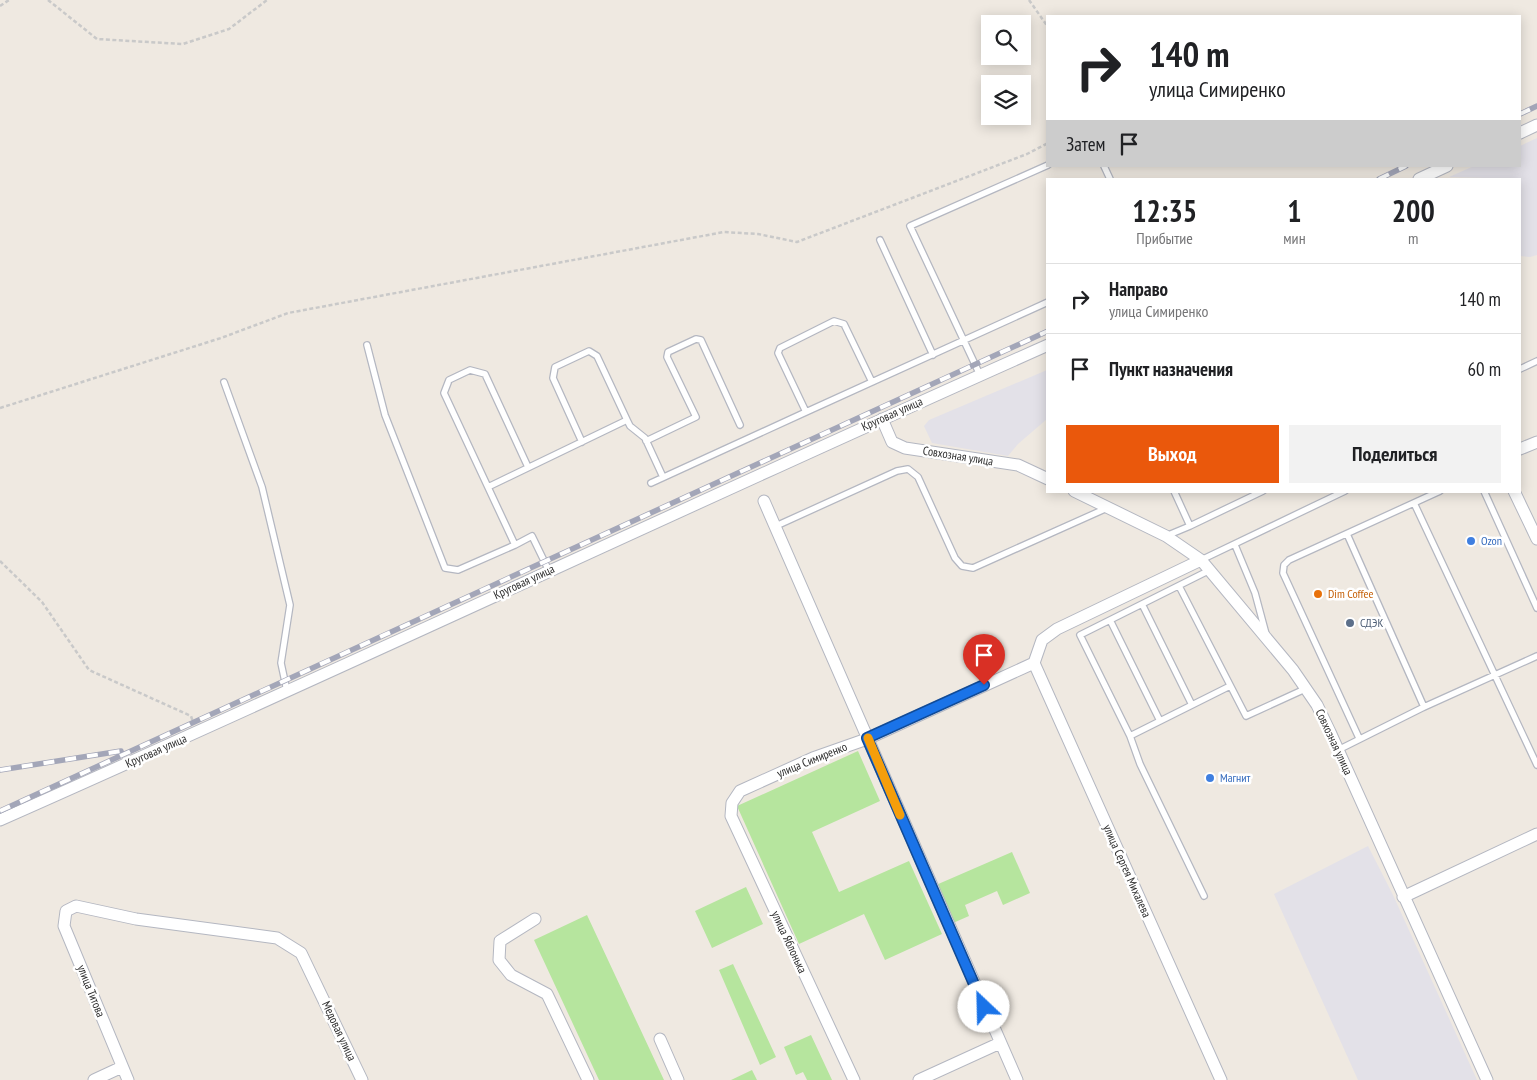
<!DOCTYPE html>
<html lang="ru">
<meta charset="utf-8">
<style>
body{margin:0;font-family:"PT Sans Narrow",sans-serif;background:#f2f2f2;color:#202124;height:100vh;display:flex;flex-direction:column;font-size:19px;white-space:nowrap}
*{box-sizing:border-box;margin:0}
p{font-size:16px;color:#757577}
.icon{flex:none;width:28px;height:28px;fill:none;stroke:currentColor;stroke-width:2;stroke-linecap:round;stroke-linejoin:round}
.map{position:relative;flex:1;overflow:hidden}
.panel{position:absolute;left:1046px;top:178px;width:475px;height:315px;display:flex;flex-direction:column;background:#fff;border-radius:0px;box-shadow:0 2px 12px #0003}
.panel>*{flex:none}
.banner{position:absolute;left:1046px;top:15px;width:475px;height:152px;border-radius:0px;box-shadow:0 2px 12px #0003;background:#fff;color:#202124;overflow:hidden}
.controls{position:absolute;left:981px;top:15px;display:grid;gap:10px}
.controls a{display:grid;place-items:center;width:50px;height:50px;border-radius:0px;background:#fff;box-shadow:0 2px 12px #0003;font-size:25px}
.pin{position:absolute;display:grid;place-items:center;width:42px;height:42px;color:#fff;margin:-51px -21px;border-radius:50% 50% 50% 0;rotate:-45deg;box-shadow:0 0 5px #0007}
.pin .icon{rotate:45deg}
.me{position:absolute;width:55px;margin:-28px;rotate:336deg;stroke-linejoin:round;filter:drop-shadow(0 0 4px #0008)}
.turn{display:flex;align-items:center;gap:18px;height:105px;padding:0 20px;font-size:22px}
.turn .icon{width:65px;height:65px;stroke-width:2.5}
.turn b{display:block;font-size:35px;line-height:42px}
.then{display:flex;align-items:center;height:48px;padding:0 20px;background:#0003;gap:10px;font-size:19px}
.eta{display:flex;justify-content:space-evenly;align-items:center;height:85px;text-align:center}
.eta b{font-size:30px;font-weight:700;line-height:35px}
.cta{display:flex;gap:10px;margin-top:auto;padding:10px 20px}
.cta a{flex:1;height:58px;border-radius:0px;background:#ea580c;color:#fff;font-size:20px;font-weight:700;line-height:58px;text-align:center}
.cta a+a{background:#f2f2f2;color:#202124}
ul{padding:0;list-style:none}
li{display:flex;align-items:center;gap:15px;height:70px;padding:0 20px;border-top:1px solid #e0e0e0}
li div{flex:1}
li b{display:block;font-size:19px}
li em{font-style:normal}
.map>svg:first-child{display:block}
.industrial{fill:#e3e1e8}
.green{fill:#b6e59e}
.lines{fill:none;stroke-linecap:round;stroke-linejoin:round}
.lane-casing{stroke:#b4b7c1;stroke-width:8}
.street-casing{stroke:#b4b7c1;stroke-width:13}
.path{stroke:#c9c9c9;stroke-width:2.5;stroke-dasharray:4 2.5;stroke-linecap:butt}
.lane{stroke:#fff;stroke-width:5.5}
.street{stroke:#fff;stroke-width:11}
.rail-casing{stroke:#a3a6b8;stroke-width:5.5}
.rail{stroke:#fff;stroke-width:4;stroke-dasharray:11;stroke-linecap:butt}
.route-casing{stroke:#114b97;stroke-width:12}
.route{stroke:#1a73e8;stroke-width:9}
.slow{stroke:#f59e0b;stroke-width:9}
.shop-dot{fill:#3f7fe0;stroke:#fff;stroke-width:2}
.food-dot{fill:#e8710a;stroke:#fff;stroke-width:2}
.service-dot{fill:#5c6f8a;stroke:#fff;stroke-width:2}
.labels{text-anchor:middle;stroke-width:5;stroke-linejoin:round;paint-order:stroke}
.street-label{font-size:12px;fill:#2e2e2e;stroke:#fff}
.shop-label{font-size:12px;fill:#366cbe;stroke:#fff;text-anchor:start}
.food-label{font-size:12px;fill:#c56008;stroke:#fff;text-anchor:start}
.service-label{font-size:12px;fill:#4e5e75;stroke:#fff;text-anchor:start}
</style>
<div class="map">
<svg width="1537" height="1080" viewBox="0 0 1537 1080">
<rect width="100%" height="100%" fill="#efe9e1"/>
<!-- industrial -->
<path class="industrial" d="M1537 138V255L1530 257 1520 256V179L1449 177 1474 166H1520V146Z
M1047 370V419L1018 444 1008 456 932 443 924 426 929 420Z
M1368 846 1393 895 1477 1080H1358L1274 894Z"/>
<!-- green -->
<path class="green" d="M858 751 880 801 812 832 839 892 909 861 942 934 885 960 864 914 799 944 737 806Z
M1012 852 1030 893 1003 905 997 891 965 905 969 916 953 923 936 885Z
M746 887 763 924 712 948 695 911Z
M587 915 664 1080H599L534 940Z
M733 964 776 1057 760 1065 719 970Z
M811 1035 832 1080H807L803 1072 796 1075 784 1047Z
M752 1070 757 1080H731Z"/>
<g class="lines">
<defs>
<path id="lane" d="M1104 166 1110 179
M880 240 933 355
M367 345 385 415 445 568 458 570 515 545 444 393 449 380 470 370 485 374 528 467
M1520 369 1537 361
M980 375 910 226 1048 165
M224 382 262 487 290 605 281 663 287 691
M872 382 844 324 834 321 780 348 778 353 806 412 1048 302
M646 441 696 417 667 357 668 352 696 339 701 340 740 425
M582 442 553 378 555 367 589 351 597 356 627 420
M651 483 806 412
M488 487 627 420 630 426 645 438 663 477
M1484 491 1537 608
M1414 503 1537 765
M776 526 897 471 908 469 918 477 955 558 962 566 973 568 1107 508
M1190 526 1263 491
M1347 534 1424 707
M1166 536 1190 526 1174 491
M515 545 532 536 549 571
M1235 545 1255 593 1266 634
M1201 560 1345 491
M1210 570 1080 635 1130 736 1230 686
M1179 586 1246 716 1305 689
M1142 604 1192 705
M1110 620 1160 721
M1130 736 1140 764 1204 896
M1359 738 1283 573 1284 565 1289 560 1440 491
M1338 750 1424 707 1537 656"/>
<path id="street" d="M1520 133 1537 125
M1419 179 1447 166
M882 419 892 442 905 448 1018 465 1048 479
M1520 449 1537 442
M1074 491 1166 536 1201 560 1293 670 1317 705 1330 732 1487 1080
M1514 491 1537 539
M764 501 1017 1080
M1034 663 1221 1080
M1034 663 1042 640 1057 629 1201 560
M0 820C351 665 697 501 1048 345
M1403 897 1537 834
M535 919 500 941 499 960 511 975 547 994 588 1080
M660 1039 678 1080
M94 1080 122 1067
M128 1080 64 926 66 911 76 906 136 919 277 938 301 953 362 1080
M854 1080 731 816 732 803 740 791 813 758 867 739 1034 663
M919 1080 1000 1043"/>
</defs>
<!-- lane casing -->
<use href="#lane" class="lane-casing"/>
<!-- street casing -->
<use href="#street" class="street-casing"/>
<!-- path -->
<path class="path" d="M48 0 97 39 183 44 229 29 267 0
M1029 0 1048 27
M0 6 9 0
M0 408 221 338 288 313 724 232 758 234 797 242 1027 154 1048 143
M0 561 42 602 89 670 191 716 193 722"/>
<!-- lane -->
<use href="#lane" class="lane"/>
<!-- street -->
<use href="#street" class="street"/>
<defs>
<path id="rail" d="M1520 114 1537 106
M1379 179 1406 166
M0 770 121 751
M0 811 1048 331"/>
</defs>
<!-- rail casing -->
<use href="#rail" class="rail-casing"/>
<!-- rail -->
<use href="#rail" class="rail"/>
</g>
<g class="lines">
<defs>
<path id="route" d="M984 685 867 738 984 1007"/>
</defs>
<!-- route casing -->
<use href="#route" class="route-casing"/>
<!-- route -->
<use href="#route" class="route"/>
<!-- slow -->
<path class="slow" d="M868 738 900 815"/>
</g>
<!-- markers -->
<g class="shop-dot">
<circle cx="1471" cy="541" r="5"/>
<circle cx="1210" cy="778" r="5"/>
</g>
<circle class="food-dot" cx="1318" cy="594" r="5"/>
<circle class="service-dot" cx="1350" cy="623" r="5"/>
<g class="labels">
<!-- street labels -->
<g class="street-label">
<text transform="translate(892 414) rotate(-24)" y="4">Круговая улица</text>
<text transform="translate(958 456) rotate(9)" y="4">Совхозная улица</text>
<text transform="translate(524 582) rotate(-25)" y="4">Круговая улица</text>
<text transform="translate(1334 742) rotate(65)" y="4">Совхозная улица</text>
<text transform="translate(156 751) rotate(-24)" y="4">Круговая улица</text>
<text transform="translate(812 760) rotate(-22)" y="4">улица Симиренко</text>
<text transform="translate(1127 871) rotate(66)" y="4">улица Сергея Михалева</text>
<text transform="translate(789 942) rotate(65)" y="4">улица Яблонька</text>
<text transform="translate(91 991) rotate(68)" y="4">улица Титова</text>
<text transform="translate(339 1031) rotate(65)" y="4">Медовая улица</text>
</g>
<!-- shop labels -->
<g class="shop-label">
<text x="1481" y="545">Ozon</text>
<text x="1220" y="782">Магнит</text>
</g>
<!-- food labels -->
<g class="food-label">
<text x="1328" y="598">Dim Coffee</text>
</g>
<!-- service labels -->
<g class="service-label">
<text x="1360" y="627">СДЭК</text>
</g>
</g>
</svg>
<div class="controls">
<a><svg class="icon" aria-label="search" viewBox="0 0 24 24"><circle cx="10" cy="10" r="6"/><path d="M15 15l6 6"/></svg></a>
<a><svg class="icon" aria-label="layers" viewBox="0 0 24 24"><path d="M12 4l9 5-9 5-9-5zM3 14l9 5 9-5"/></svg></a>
</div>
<div class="pin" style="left:984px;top:685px;background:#d93025"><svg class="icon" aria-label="arrive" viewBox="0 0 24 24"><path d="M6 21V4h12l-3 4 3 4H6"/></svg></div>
<svg class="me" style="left:984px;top:1007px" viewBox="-20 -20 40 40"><circle r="19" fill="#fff"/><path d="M0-13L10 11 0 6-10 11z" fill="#1a73e8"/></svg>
<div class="banner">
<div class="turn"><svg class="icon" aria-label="right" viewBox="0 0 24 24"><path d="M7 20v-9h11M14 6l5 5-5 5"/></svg><div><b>140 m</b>улица Симиренко</div></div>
<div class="then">Затем<svg class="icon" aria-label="arrive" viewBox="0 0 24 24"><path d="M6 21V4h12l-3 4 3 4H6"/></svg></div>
</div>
<section class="panel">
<div class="eta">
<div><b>12:35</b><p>Прибытие</p></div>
<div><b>1</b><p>мин</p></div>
<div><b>200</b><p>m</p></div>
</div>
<ul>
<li><svg class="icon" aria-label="right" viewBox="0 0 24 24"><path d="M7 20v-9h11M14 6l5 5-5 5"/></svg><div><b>Направо</b><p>улица Симиренко</p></div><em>140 m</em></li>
<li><svg class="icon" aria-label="arrive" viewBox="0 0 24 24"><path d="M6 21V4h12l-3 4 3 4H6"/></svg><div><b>Пункт назначения</b></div><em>60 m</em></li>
</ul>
<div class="cta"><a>Выход</a><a>Поделиться</a></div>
</section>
</div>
